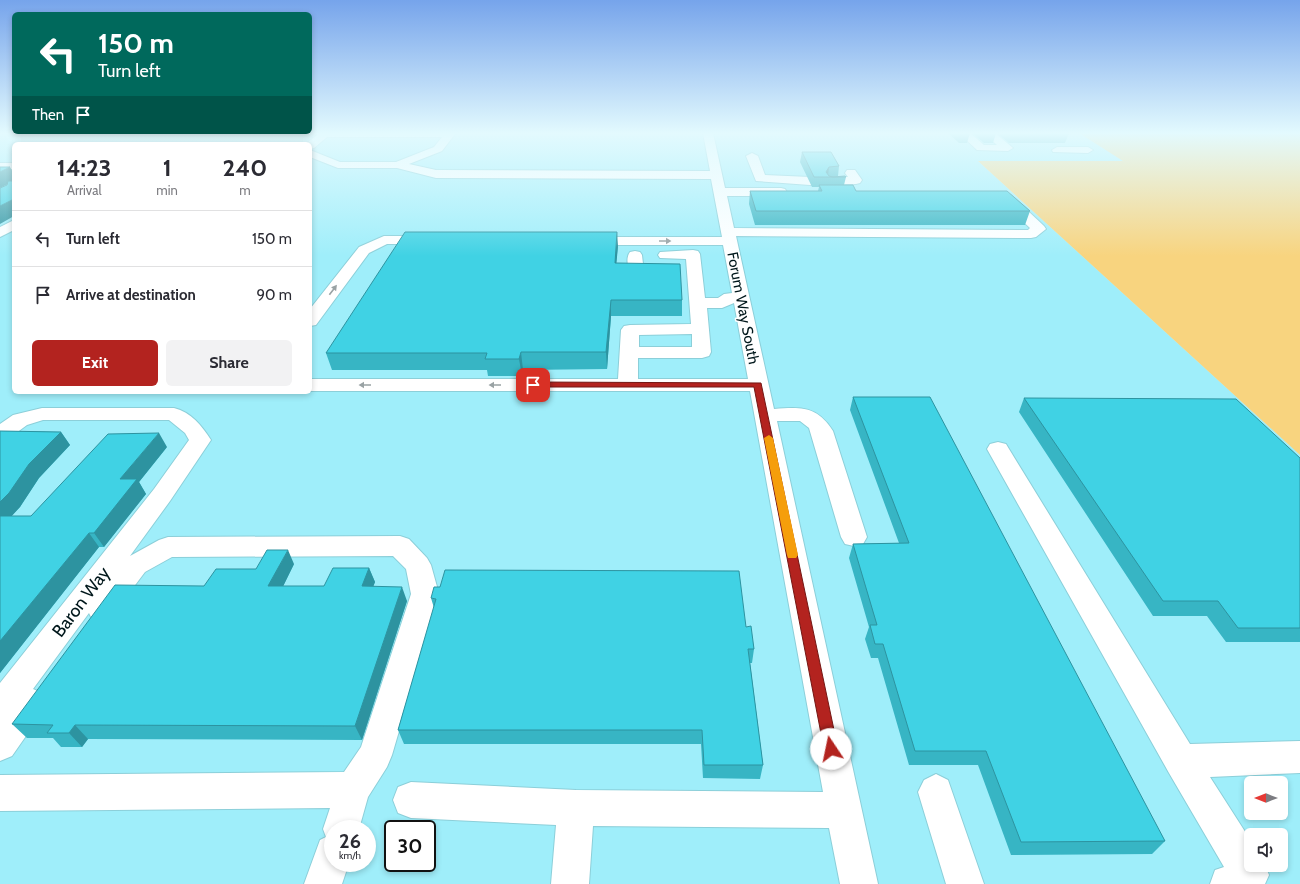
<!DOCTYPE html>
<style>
body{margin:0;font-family:Cabin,sans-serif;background:#f2f2f3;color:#2b2b33;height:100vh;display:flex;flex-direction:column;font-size:15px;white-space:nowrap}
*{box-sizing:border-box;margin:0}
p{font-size:13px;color:#7c7c81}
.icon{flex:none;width:22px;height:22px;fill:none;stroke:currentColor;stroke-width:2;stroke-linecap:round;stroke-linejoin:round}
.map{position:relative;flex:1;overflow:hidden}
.details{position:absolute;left:12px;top:142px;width:300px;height:252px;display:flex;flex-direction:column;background:#fff;border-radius:6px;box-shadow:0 2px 6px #0003}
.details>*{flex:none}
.hud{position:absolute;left:12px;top:12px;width:300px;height:122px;border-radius:6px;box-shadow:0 2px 6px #0003;background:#00695c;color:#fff;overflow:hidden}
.needle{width:26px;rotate:270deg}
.buttons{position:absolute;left:1244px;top:776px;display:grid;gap:8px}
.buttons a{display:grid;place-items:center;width:44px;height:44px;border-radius:6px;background:#fff;box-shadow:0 2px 6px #0003;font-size:20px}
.speed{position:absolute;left:324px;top:820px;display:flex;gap:8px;font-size:20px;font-weight:700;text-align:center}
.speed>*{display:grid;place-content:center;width:52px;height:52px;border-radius:50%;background:#fff;box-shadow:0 2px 6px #0003;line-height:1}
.speed small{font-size:10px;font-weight:400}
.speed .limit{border:2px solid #111;border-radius:6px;background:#fff;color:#111}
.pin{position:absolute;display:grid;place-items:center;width:34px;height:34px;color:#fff;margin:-17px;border-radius:8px;box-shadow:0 2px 6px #0006}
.me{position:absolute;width:44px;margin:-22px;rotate:349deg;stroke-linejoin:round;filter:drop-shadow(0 0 3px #0008)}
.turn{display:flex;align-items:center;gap:14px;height:84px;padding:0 20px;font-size:18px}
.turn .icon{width:52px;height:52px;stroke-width:2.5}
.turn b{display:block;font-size:28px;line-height:34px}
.then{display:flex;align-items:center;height:38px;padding:0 20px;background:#0003;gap:8px;font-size:15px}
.eta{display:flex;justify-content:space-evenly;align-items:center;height:68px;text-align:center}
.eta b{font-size:24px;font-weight:800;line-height:28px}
.primary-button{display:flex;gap:8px;margin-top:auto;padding:8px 20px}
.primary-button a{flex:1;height:46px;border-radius:6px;background:#b3231f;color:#fff;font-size:16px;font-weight:800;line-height:46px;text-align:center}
.primary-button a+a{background:#f2f2f3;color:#2b2b33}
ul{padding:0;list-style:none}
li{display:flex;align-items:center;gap:12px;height:56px;padding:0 20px;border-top:1px solid #e1e1e2}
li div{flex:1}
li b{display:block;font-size:15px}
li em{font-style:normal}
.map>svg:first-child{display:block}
.built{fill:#9feefa;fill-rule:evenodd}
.green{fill:#f8d47f}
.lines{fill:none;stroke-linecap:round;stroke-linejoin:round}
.minor-casing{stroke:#8ccfd9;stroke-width:2}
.minor{fill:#fff;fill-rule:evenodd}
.wall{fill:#37b5c4}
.shaded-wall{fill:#2d93a0}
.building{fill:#40d2e4;stroke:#2d93a0}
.oneway{fill:#99a2a4}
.route{fill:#b3231f;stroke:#741714}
.slow{fill:#f59e0b}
.labels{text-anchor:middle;stroke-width:3;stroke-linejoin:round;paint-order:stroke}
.street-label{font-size:15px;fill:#00171b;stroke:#fff}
.near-street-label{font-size:18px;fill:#00171b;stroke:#fff}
</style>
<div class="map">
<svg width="1300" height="884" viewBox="0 0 1300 884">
<rect width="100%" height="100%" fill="#c0f5fd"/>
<!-- built -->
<path class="built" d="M0 133H1079L1124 161H978L1300 455V884H0ZM14 144H310V392H14ZM1251 783H1281V813H1251ZM333 829H367V863H333ZM393 829H427V863H393ZM1251 835H1281V865H1251Z"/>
<!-- green -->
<path class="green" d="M1079 133H1300V455L978 161H1123Z"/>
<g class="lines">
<defs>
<path id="minor" d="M319 133H454L455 134 442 151 409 164 436 170 710 171 703 133H713L725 188H781L785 189 787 192 785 195 781 196H727L734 228 1028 230 1030 228 1001 201 1000 198 1001 195H1011L1044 226 1046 229 1036 237 1031 238 736 236 774 409C802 407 817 406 833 431L867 537 863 544 854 546 845 544 841 537 809 428 800 421H777L878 884H840L829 828 593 826 589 884H551L556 825 411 818 398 813 393 800 398 787 411 782 576 790 823 792 750 391H310V379H618L621 330 624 326 630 325 691 324 686 259 660 258 658 255 660 252 693 250 698 251 700 254 705 298H718L724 294 732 293 723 245H587L582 244 580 241 582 238 587 237H722L711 179 436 178 397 168H338L310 157V150L340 162H396L434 147 442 137H327L314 148 310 149V144H306ZM734 303 748 379H638V358H702L709 356 711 352 707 308H722ZM692 334V347H639V335Z
M959 133H970L984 145H997L984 133H995L1013 148 1008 151 977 150Z
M1057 147H1088L1093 150 1088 153 1053 152 1052 150Z
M752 153 758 156 765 175 810 177H848L845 173 847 170H855L862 180 860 183 856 184 810 185 756 181 746 156Z
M0 163H14V169H0Z
M14 220V230L0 237V227Z
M384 236H429L434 237 436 240 434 243 429 244H387L369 253 316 325 310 326V309L359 247Z
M635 251 640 252 642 255 643 264 665 266 668 269 665 272 660 274 631 272C627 267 626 257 630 252Z
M42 408H174C191 412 202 426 211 440L170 501 130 556 159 540 168 537 400 536 409 539 427 558 431 565 439 594 392 755 387 767 368 797 359 829H333V863H349L342 884H304L320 840 326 837 323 829 330 808 0 811V775L344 772 361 747 411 594 406 569 393 556 172 557 145 572 111 617 101 620 91 617 89 613 33 689 42 693 47 703 42 713 12 756 0 761V683L154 489 189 440 185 433 169 420H43L27 425 8 439 0 441V424L13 415Z
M998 442 1006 444 1009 449 1190 744 1300 741V773L1210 777 1251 841V865H1265L1269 875 1265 884H1210L1215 870 1224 867 1169 773 987 449 990 444Z
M936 774 948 780 984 884H946L918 792 924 780Z"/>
</defs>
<!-- minor casing -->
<use href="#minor" class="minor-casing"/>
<!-- minor -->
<use href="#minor" class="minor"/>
</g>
<!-- wall -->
<path class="wall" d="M948 133H970L967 143H959Z
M972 133H996L993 143H984Z
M997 133H1069L1065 143H1009Z
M802 152 839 166 838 176H832L846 177 844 185 856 191 1030 211 1025 225H755L749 204 750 191H818L819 187H812L800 162Z
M618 246 616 263 682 300V316H611L607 369 523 370 522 376H488L487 370H332L326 353Z
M853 397 1165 841 1152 854 1011 855 978 765H909L878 658H871L865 639 869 627 849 558 853 544 899 543 850 410Z
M1024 398 1300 458V642H1226L1207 616H1153L1019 412Z
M0 431 61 432 70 445 39 478 20 507 11 516H31L167 447 139 482 146 494 104 547H99L0 673Z
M294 564 283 586H324L369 568 375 582 373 586 407 601 362 740 88 739 82 747H61L53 738H27L12 724 256 569Z
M431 598 746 627 754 649 752 663H750L763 765 760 779 703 778 701 744H404L398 730 434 608Z"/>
<!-- shaded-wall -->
<path class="shaded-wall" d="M10 167 14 174V181L0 188V172Z
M829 167 828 176 826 172Z
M14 199V216L0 224V206Z
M617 232 618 246 615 279V263Z
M611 300V316L607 369 606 352Z
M521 352 523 370 522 376 519 359Z
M61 432 70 445 39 478 20 507 0 529V502L29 464Z
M159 433 167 447 139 482 146 494 104 547 94 533 120 479Z
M89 533 99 547 0 673V641Z
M288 550 294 564 276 601 268 586Z
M369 568 375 582 368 601 362 586Z
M402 587 407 601 362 740 355 726Z
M75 725 88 739 82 747 69 733Z"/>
<!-- building -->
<path class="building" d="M802 152H831L839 166 829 167 826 172 829 176 833 177 845 176 846 177H814Z
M0 167H10L0 172Z
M8 181H14V199L0 206V188L7 185Z
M819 185H853L856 191H1007L1030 211H756L750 191H822Z
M405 232H617L615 263 680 264 682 300H611L606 352H521L519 359H485L487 353H326Z
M853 397H930L1165 841 1021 842 986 751H915L883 644H875L870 625H877L853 544 909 543Z
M1024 398 1236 399 1300 458V628H1238L1218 601H1163Z
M0 431 61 432 29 464 9 493 0 502Z
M159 433 120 479H137L94 533H89L0 641V516H31L108 434Z
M267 550H288L268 586H324L333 568H369L362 586 402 587 355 726 75 725 69 733H47L53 725 12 724 115 585 204 586 216 569H256Z
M445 570 739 571 746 627 751 626 754 649H748L763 765H704L702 730H398L436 599 431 598 434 587H440Z"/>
<!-- one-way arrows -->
<defs><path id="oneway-solid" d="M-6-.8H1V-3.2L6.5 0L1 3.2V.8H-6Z"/></defs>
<g class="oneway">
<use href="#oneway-solid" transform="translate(665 241)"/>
<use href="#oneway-solid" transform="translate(333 290) rotate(-53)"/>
<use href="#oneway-solid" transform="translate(365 385) rotate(180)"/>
<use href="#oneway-solid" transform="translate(495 385) rotate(180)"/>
</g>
<!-- sky -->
<linearGradient id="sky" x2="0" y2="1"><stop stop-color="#76a4eb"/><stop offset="0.52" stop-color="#e3fafe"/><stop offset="1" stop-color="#e3fafe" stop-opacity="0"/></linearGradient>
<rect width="1300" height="256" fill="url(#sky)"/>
<!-- route -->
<path class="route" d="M533 382 761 383 838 749 836 754 831 756 826 754 824 749 754 387H530L529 385 530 383Z"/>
<!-- slow -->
<path class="slow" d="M769 435 773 438 798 555 796 558H788L787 555 764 438Z"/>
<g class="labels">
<!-- street labels -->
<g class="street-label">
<text transform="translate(743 308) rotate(79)" y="5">Forum Way South</text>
</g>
<!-- near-street labels -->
<g class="near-street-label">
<text transform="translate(81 602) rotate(-53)" y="6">Baron Way</text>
</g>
</g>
</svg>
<div class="buttons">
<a><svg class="needle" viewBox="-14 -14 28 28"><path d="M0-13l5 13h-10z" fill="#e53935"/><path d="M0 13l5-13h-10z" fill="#7c7c81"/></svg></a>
<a><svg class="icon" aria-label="sound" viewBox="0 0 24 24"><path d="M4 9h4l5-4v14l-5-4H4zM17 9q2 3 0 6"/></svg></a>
</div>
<div class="speed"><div>26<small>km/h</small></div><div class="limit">30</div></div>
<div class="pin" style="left:533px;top:385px;background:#d93025"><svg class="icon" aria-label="arrive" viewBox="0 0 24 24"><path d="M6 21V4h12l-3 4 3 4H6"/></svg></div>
<svg class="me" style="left:831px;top:749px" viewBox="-20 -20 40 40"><circle r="19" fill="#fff"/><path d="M0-13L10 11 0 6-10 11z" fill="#b3231f"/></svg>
<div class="hud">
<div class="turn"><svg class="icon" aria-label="left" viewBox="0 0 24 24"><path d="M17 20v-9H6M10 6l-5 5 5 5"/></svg><div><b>150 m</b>Turn left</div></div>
<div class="then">Then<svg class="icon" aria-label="arrive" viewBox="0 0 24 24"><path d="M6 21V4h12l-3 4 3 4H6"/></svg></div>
</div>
<section class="details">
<div class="eta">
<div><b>14:23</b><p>Arrival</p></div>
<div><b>1</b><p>min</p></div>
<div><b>240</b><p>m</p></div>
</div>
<ul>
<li><svg class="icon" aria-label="left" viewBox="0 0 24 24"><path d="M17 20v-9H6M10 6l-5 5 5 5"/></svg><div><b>Turn left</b></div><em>150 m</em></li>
<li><svg class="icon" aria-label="arrive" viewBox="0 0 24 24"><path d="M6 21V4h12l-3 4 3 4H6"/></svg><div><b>Arrive at destination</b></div><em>90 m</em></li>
</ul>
<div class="primary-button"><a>Exit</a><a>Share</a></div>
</section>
</div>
